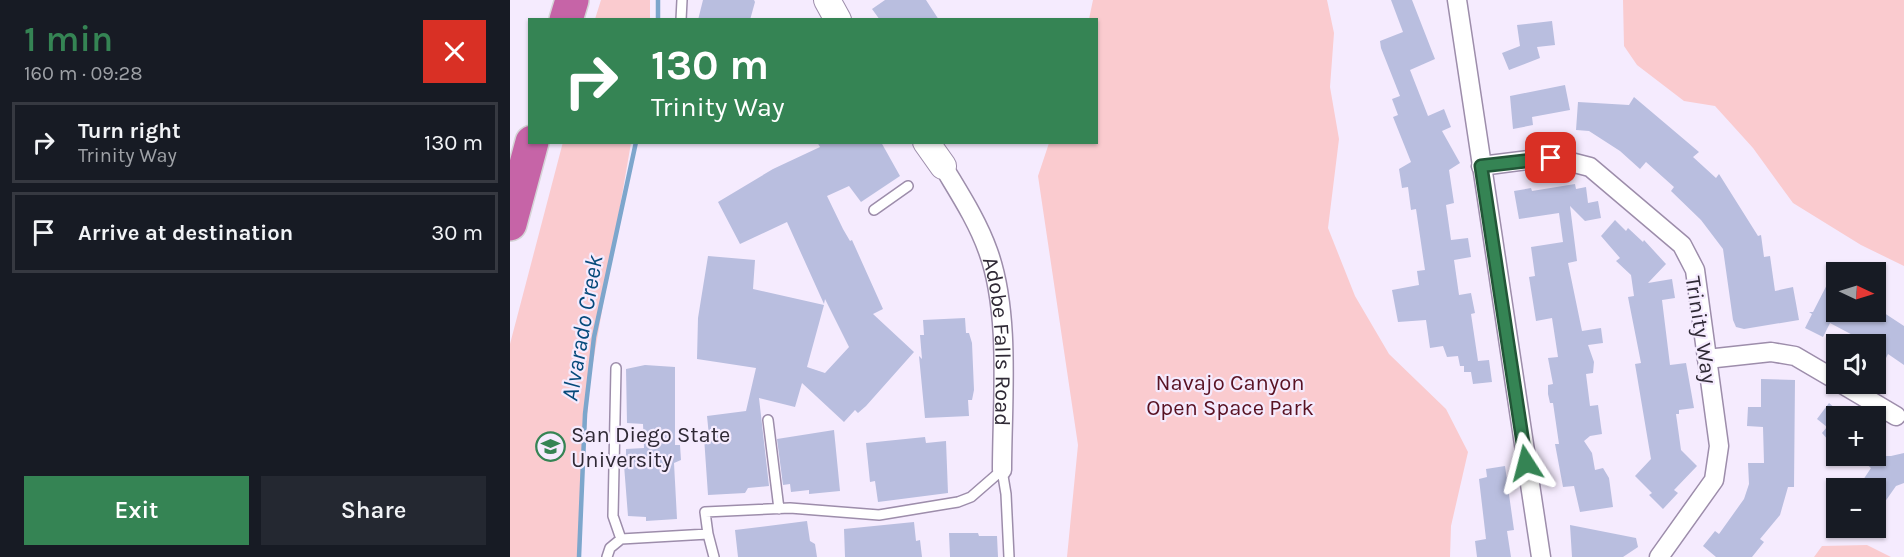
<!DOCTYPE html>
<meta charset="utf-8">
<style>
body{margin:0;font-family:Karla,sans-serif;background:#242831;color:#f1f3f6;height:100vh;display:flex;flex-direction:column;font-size:22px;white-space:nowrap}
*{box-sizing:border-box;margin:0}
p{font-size:20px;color:#9ea1a6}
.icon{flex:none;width:33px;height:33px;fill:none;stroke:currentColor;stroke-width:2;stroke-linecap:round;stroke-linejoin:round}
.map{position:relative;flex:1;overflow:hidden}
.side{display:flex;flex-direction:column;background:#171b24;width:510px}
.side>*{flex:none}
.guide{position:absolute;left:18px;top:18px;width:570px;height:126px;border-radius:0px;box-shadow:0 2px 4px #0004;background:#358454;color:#fff;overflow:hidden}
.needle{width:39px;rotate:94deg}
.controls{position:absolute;left:1316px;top:262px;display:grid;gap:12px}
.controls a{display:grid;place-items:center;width:60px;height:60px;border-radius:0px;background:#171b24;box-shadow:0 2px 4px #0004;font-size:30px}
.pin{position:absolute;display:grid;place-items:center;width:51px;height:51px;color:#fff;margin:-26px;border-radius:12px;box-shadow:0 3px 9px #0006}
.me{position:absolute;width:66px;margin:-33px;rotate:351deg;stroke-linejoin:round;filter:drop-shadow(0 0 4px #0008)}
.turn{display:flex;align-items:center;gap:21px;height:126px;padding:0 24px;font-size:27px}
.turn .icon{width:78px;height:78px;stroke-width:2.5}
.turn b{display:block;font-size:42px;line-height:51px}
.round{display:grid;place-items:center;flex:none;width:63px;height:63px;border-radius:0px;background:#242831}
.headline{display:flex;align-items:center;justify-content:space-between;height:102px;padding:0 24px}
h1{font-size:36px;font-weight:600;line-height:45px;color:#358454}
.button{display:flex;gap:12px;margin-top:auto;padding:12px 24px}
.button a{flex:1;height:69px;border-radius:0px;background:#358454;color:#fff;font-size:24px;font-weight:600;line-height:69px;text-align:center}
.button a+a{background:#242831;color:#f1f3f6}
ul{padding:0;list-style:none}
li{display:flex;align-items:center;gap:18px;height:81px;margin:0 12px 9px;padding:0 12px;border:3px solid #363941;border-radius:0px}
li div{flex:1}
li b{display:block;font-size:22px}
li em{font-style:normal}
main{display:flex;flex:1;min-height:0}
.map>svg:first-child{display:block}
.green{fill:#facbcf}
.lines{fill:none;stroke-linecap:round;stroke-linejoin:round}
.stream{stroke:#7da6cc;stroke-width:4.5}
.building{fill:#b9bedf}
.lane-casing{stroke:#9d8dab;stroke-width:12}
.street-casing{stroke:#9d8dab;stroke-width:21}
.secondary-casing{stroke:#9d8dab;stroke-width:28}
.highway-casing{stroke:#d5d4d7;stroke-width:36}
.lane{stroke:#fff;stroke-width:9}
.street{stroke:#fff;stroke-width:18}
.secondary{stroke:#fff;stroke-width:26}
.highway{stroke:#c664a7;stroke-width:33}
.route-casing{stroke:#225637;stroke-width:15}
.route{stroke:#358454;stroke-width:10}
.labels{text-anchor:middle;stroke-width:4.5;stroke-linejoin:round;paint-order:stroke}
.street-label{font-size:22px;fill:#2f2935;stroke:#f5ebfe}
.park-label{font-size:22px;fill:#591223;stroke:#f5ebfe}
.poi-label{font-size:22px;fill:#2f2935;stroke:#f5ebfe;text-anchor:start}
.water-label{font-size:24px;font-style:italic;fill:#064a7b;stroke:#f5ebfe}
</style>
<main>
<section class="side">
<div class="headline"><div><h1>1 min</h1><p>160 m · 09:28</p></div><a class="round" style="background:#d93025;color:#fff"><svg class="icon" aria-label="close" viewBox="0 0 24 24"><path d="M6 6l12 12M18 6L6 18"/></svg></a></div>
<ul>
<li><svg class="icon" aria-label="right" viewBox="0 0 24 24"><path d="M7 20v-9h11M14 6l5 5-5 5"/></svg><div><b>Turn right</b><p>Trinity Way</p></div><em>130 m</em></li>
<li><svg class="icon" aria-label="arrive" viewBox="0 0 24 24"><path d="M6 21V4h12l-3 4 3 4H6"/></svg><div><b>Arrive at destination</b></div><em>30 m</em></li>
</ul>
<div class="button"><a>Exit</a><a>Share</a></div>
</section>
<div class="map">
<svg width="1394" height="557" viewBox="0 0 1394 557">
<rect width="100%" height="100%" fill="#f5ebfe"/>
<!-- green -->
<path class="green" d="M91 0H140V19H85Z
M583 0H817L824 33 820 87 829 139 818 228 845 296 879 354 936 409 958 452 941 526 940 557H557L568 445 528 176 539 143 586 142V20L579 19Z
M1113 0H1394V266L1351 245 1283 203 1243 148 1205 106 1174 101 1127 65 1114 46Z
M53 142 121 143 79 386 69 557H0V344Z
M1357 545 1381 557H1304L1312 546Z"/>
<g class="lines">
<!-- stream -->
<path class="stream" d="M148 0V20
M69 557 75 414 84 337 126 142"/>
</g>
<!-- building -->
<path class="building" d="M193 0H244L245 2 240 20H188Z
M375 0H416L429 20H370L362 9Z
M881 0H902L925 59 900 70 918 116 934 109 941 127 932 131 950 163 939 170 944 203 936 205 941 240 958 238 961 257 944 260 949 295 961 293 965 313 961 314 968 361 979 360 982 382 963 384 961 372H954V366H950L948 356 937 357 933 346 920 348 916 320 888 322 882 290 909 285 907 271 915 270 906 209 901 210 898 187 892 188 889 169 901 162 883 117 888 115 882 99 890 96 871 48 870 41 893 32Z
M1042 21 1045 45 1027 47 1030 58 999 70 992 53 1010 46 1007 25Z
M1055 85 1060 110 1022 117 1023 125 1003 129 1000 96Z
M1124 97 1189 152 1183 157 1206 178 1209 174 1248 236 1251 235 1254 257 1260 256 1265 291 1283 287 1289 320 1234 329 1226 327 1223 320 1213 249 1191 220 1161 191 1164 187 1136 162 1130 169 1110 151 1079 131 1066 130 1068 102 1119 105Z
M307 142H371L390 176 351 202 339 186 317 196 333 229 340 241 342 240 373 309 363 314 404 352 356 406 348 413 345 410 334 422 292 383 285 407 249 398 259 486 238 488 235 493 198 495 194 437 199 436 197 416 236 411 246 368 187 359 188 318 198 256 245 260 243 289 314 305 297 367 315 373 339 347 315 299 314 304 277 222 230 244 208 202 263 169 310 147Z
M1065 184 1066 189 1076 187 1078 203 1088 201 1091 218 1075 221 1060 206 1067 261 1058 263 1072 331 1091 328 1093 343 1078 345 1084 362 1083 373 1076 374 1080 406 1088 405 1092 434 1080 436 1074 441 1082 453 1085 470 1093 468 1099 478 1103 507 1070 512 1064 486 1053 487 1045 444H1049L1043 403H1040L1038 394V385L1043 384 1038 358 1048 357 1042 318 1026 321 1019 277 1025 276 1021 247 1053 242 1049 213 1009 219 1004 191 1021 188 1022 191Z
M1105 220 1116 231 1118 228 1133 242 1134 240 1156 264 1138 283 1162 279 1165 298 1152 300 1160 365 1176 363 1181 391 1184 408 1169 410V414H1166L1171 450 1187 466 1164 490 1168 493 1153 509 1139 495 1142 493 1125 476 1141 459 1125 364 1131 363 1118 297 1124 296 1121 275 1106 261 1110 258 1091 236Z
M1326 267V312H1365V307L1394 326V365L1378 354 1376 358 1365 351V345H1349L1352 340 1320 323 1313 337 1295 328 1302 314 1299 312H1303Z
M455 318 456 333H459L462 343 464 390 462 400H458L459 416 415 418 409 356 412 359 410 335H414L413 320Z
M135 365 165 367V445H170L171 460 164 463 167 519 136 521V517L118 516 114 465H116V449L134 448 133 424 117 423 116 369Z
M1251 379 1285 380 1284 487H1278L1270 515 1250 539 1254 542 1242 557H1206L1193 546 1205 531 1209 534 1234 499 1239 484 1238 463H1254L1253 427 1237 426 1238 407H1251Z
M1319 403 1326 409V449L1312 433 1317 427 1307 419Z
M324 430 330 491 299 494V490L281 492 280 484 273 485 267 439Z
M415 437 416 443 436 441 438 493 368 502 365 481 360 482 356 443Z
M1394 453V483L1386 486 1365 516V489H1347L1361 468 1347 456H1381Z
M995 466 1004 530 997 531 1001 557H967L965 541 976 539 969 479 977 477 976 469Z
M297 521 300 541 305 544 307 557H228L225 530Z
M404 522 406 541 410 540 412 557H335L334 529Z
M1060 525 1126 538 1128 547 1113 557H1062Z
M439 533H468L469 536H487L488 557H440Z"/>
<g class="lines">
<defs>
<path id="lane" d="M171 20 172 0
M364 210 398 186
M106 368 103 516 111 539
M258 420 269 509
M492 470 496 494 499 557
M198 534 204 557
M97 557 100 548 111 539 198 534 195 512 280 508 369 515 448 502 461 497 492 470"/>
<g id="street">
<path d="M947 0 1031 557"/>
<path id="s1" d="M433 166C449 193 467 220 478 251 501 314 492 403 492 470"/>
<path d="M971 166 1041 157 1080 167 1172 245 1185 270 1209 446 1204 480 1149 557"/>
<path d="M1197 359 1261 352 1285 356 1326 380"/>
<path d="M1332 384 1386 416"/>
</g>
<path id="secondary" d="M317 0 328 20
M416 142 433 166"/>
<path id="highway" d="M56 20 62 0
M0 224 22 142"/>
</defs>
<!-- lane casing -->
<use href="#lane" class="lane-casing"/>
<!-- street casing -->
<use href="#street" class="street-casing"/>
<!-- secondary casing -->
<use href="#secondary" class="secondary-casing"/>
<!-- highway casing -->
<use href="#highway" class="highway-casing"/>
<!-- lane -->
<use href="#lane" class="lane"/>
<!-- street -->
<use href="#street" class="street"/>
<!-- secondary -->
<use href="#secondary" class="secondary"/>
<!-- highway -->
<use href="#highway" class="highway"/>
</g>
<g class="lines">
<defs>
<path id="route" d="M1016 463 971 166 1041 158"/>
</defs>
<!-- route casing -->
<use href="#route" class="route-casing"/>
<!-- route -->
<use href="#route" class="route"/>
</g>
<!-- icons -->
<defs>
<symbol id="university-ring" viewBox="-11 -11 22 22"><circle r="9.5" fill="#f5ebfe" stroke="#358454" stroke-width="1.5"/><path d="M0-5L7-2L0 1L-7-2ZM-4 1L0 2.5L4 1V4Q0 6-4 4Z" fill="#358454"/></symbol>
</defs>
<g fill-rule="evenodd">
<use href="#university-ring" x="24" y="430" width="33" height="33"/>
</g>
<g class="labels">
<!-- street labels -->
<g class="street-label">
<text transform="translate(1192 330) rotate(81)" y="8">Trinity Way</text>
<text dy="8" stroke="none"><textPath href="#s1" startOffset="188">Adobe Falls Road</textPath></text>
</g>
<!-- park labels -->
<g class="park-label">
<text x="720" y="390">Navajo Canyon<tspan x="720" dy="25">Open Space Park</tspan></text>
</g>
<!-- poi labels -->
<g class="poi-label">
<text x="61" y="442">San Diego State<tspan x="61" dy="25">University</tspan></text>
</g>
<!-- water labels -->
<g class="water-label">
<text transform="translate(72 328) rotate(-80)" y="8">Alvarado Creek</text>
</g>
</g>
</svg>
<div class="controls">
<a><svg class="needle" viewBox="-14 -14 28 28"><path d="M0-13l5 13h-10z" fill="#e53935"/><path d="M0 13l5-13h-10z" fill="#9ea1a6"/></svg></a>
<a><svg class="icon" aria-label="sound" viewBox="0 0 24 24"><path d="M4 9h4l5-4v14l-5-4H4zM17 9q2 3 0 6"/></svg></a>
<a>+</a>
<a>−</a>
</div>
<div class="pin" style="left:1041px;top:158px;background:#d93025"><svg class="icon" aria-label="arrive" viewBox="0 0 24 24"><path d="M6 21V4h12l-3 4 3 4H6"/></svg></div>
<svg class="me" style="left:1016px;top:463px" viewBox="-20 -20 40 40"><path d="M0-17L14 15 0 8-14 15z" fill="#358454" stroke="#fff" stroke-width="4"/></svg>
<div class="guide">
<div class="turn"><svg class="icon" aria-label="right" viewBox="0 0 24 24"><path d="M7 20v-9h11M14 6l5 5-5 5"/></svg><div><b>130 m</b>Trinity Way</div></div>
</div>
</div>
</main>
